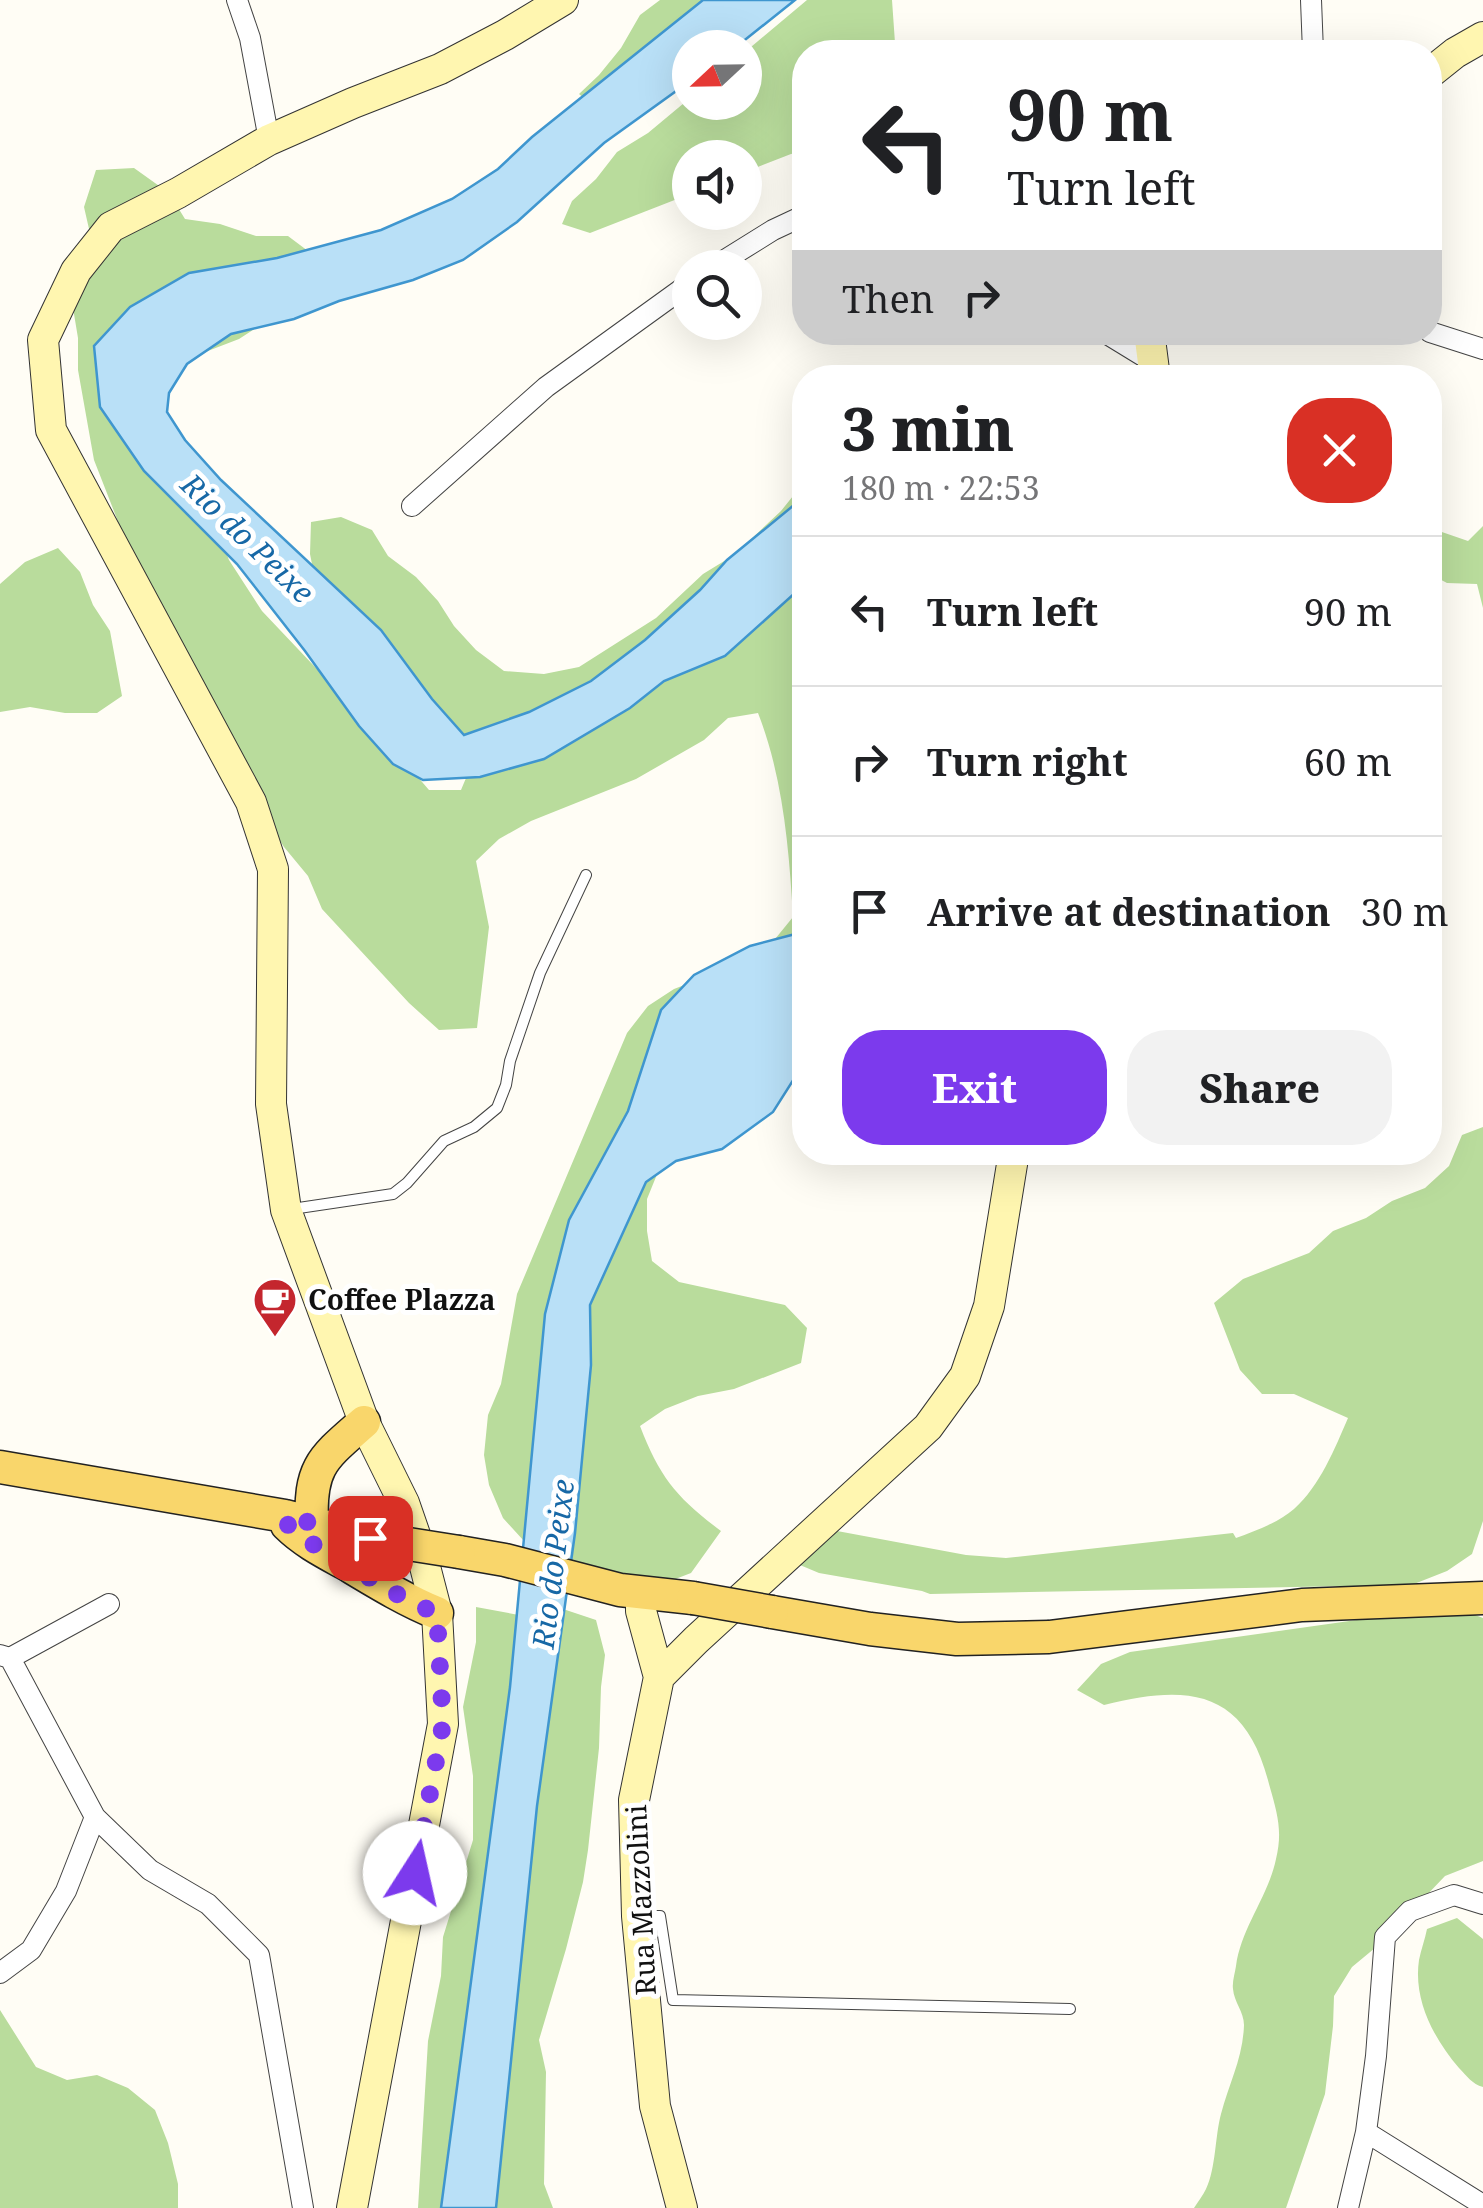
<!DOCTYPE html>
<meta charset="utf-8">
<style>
body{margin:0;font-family:"Noto Serif",serif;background:#f2f2f2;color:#202124;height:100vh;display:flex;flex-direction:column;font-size:38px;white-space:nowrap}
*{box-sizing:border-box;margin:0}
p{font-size:32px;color:#757577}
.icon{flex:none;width:55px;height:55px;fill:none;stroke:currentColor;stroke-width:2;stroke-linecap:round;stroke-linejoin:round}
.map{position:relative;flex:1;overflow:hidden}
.side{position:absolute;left:792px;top:365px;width:650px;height:800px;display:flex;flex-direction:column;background:#fff;border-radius:40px;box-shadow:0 10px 40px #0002}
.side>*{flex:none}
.guide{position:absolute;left:792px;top:40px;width:650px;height:305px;border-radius:40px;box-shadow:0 10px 40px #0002;background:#fff;color:#202124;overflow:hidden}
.needle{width:65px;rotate:248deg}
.tools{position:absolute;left:672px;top:30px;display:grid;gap:20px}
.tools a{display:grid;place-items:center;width:90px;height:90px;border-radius:50%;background:#fff;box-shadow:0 10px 40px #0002;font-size:50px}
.pin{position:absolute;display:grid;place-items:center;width:85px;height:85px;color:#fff;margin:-42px;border-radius:20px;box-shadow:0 5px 15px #0006}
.me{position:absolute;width:110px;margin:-55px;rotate:10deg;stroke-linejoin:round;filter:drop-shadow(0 0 8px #0008)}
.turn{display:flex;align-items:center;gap:35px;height:210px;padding:0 50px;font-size:45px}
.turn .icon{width:130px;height:130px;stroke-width:2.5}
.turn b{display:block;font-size:70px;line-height:85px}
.then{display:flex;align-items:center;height:95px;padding:0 50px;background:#0003;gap:20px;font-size:38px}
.round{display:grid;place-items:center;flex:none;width:105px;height:105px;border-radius:40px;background:#f2f2f2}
.overview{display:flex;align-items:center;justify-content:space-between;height:170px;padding:0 50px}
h1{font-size:60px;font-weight:800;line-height:75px}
.primary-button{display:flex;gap:20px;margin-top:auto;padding:20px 50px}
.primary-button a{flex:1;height:115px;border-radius:40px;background:#7c3aed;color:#fff;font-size:40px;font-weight:800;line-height:115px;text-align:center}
.primary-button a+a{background:#f2f2f2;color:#202124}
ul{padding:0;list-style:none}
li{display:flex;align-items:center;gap:30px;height:150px;padding:0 50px;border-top:2px solid #e0e0e0}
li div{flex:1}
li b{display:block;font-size:38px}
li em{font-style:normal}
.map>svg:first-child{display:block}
.forest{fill:#b9dc9c}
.water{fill:#b9e0f7;stroke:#3f96cf;stroke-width:2.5}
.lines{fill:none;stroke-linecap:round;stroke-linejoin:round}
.lane-casing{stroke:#444;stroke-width:12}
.street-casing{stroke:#444;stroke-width:22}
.secondary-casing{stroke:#333;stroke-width:32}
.primary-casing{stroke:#222;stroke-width:35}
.lane{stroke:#fff;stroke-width:10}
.street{stroke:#fff;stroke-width:20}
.secondary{stroke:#fff6b0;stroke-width:30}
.primary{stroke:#f9d66b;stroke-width:32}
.primary-bridge-casing{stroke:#222;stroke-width:35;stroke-linecap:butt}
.primary-bridge{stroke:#f9d66b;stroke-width:32}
.route{stroke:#7c3aed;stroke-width:18;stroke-dasharray:0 32.4}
.labels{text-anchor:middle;stroke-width:10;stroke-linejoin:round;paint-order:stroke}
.poi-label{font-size:28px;font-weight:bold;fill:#111;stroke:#fff;text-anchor:start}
.street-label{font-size:28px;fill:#111;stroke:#fff}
.water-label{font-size:30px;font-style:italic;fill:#1768a6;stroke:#fff}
</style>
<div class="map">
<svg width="1483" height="2208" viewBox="0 0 1483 2208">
<rect width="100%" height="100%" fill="#fffdf5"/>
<!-- forest -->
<path class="forest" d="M660 0H760L690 48 591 104 579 94 599 75 621 48 640 15Z
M807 0H892L895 43 899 52H805V152L791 154 745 172V158H690V194L590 233 562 224 572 201 596 179 617 152 648 133 690 98V102H745V52Z
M134 168 169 193 185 219 220 224 256 236H288L316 257V289L239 339 200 354 149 387 216 527 229 560 262 611 404 761 429 790H461L474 759 316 584 310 554 311 522 341 517 372 530 388 556 416 577 438 601 454 626 476 650 504 671 544 674 579 667 656 618 703 574 734 555 781 511 805 481V1036L660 1167 647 1199V1231L652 1261 679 1282 785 1305 807 1328 801 1363 734 1389 698 1396 665 1409 640 1426C660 1478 677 1498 721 1531L691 1573 652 1588 617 1582 524 1541 503 1518 489 1485 484 1455 488 1415 501 1384 517 1294 627 1033 648 1006 674 989 746 961 771 944 793 917C789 848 783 777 758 713L728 718 704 740 636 779 531 821 499 839 476 861 489 927 477 1028 439 1030 409 1003 322 909 308 876 284 847 185 693 94 460 78 370V338L73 308 92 242 84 207 96 170Z
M1430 524 1439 531 1468 541 1483 526V608L1477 584 1447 583 1430 574Z
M58 548 80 572 93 605 110 631 122 696 97 713H65L30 707 0 712V584L25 562Z
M1483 1127V1521L1472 1554 1447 1571 1414 1584 1378 1592 1344 1586 930 1594 922 1591 819 1573 788 1560 821 1528 966 1555 1006 1558 1233 1533 1236 1538C1255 1531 1278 1523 1294 1509 1320 1486 1335 1448 1348 1418L1294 1394H1262L1240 1370 1214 1303 1243 1279 1309 1253 1333 1231 1366 1218 1392 1201 1425 1188 1449 1166 1462 1135Z
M476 1607 535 1618 566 1610 596 1620 605 1655 601 1687 599 1748 588 1850 583 1882 566 1949 539 2040 546 2072 544 2184 553 2208H418L428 2041 441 1976 443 1937 473 1840V1776L463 1707 476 1642Z
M1406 1613H1470L1483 1618V1861L1445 1876 1381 1943 1352 1967 1334 1996 1333 2026 1325 2094 1286 2208H1194C1198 2202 1203 2195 1206 2189 1216 2168 1215 2136 1221 2114 1229 2083 1243 2058 1244 2025 1244 2012 1234 2002 1233 1989 1232 1982 1235 1973 1236 1966 1241 1928 1268 1897 1276 1859 1283 1830 1277 1813 1269 1784 1245 1689 1189 1684 1104 1705L1077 1690 1101 1664 1130 1652Z
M1457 1918 1483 1939V2087C1472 2084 1467 2076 1459 2068 1434 2039 1413 2000 1419 1960 1421 1950 1425 1939 1427 1929Z
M0 2010 36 2067 67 2080 97 2075 128 2088 155 2110 168 2143 178 2184V2208H0Z"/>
<!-- water -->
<path class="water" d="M703 0H795L736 47 690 48V81L604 143 517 222 463 260 413 280 339 301 294 319 231 334 187 364 169 393 167 412 185 440 221 480 381 630 432 699 464 735 529 712 591 681 645 640 700 590 727 560 805 496V584L725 656 664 681 630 708 544 759 480 777 423 780 393 764 359 726 305 651 237 564 144 471 100 407 94 346 130 307 189 273 277 258 381 230 452 199 498 169 532 137Z
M805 928V1041L799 1071 773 1112 722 1149 676 1161 646 1182 590 1305 591 1365 575 1533 537 1806 496 2208H441L510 1687 545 1314 569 1220 628 1111 661 1010 694 975 750 946 799 933Z"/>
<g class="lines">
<defs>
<path id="lane" d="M292 1209 393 1194 407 1183 444 1141 474 1127 497 1108 506 1085 510 1061 540 973 586 875
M642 1916H660L673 2000 1070 2009"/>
<path id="street" d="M237 0 250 38 269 140
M1311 0 1313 52
M712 268 773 230 805 215
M1104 332 1153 362
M1430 332 1483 349
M412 506 546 387 690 283
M0 1655 10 1658 95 1817 150 1870 208 1904 259 1955 303 2208
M10 1658 109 1604
M0 1973 31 1950 66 1891 95 1817
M1366 2132 1483 2205
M1348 2208 1366 2132 1376 2056 1385 1937 1410 1911 1454 1895 1483 1904"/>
<path id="secondary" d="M1430 73 1455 53 1483 37
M1152 332 1150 339 1155 378
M641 1594V1611L659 1677 634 1800 637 1916 655 2106 682 2208
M659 1677 696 1640 928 1427 965 1376 989 1306 1014 1152
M352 2208 443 1724 437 1613 422 1555 404 1503 364 1422 286 1210 271 1104 273 869 251 802 51 430 43 340 76 271 111 227 178 193 269 140 353 103 440 69 505 35 563 0"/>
<path id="primary" d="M0 1467 285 1516 370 1538
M312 1524C309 1466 323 1458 364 1422
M287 1525C304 1542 326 1553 346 1564 376 1582 405 1600 437 1613
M459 1552 505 1560 620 1590 693 1598
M772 1612 870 1629 957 1639 1049 1637 1302 1605 1483 1598"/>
</defs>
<!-- lane casing -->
<use href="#lane" class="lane-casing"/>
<!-- street casing -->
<use href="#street" class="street-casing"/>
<!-- secondary casing -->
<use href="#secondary" class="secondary-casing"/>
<!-- primary casing -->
<use href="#primary" class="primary-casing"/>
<!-- lane -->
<use href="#lane" class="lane"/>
<!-- street -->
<use href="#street" class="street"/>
<!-- secondary -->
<use href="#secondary" class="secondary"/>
<!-- primary -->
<use href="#primary" class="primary"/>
<defs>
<path id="primary-bridge" d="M370 1538 459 1552
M693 1598 772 1612"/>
</defs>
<!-- primary-bridge casing -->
<use href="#primary-bridge" class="primary-bridge-casing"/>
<!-- primary-bridge -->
<use href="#primary-bridge" class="primary-bridge"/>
</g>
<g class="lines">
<!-- route -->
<path class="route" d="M370 1538 285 1516C286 1528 297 1533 306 1540L412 1603 437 1613 443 1724 415 1873"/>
</g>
<!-- icons -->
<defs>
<symbol id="cafe-pin" viewBox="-11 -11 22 30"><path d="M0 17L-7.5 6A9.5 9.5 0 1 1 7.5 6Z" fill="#c4262e" stroke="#fff"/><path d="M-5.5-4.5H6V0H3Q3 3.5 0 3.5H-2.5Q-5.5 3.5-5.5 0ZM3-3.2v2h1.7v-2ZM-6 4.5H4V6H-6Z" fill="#fff"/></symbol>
</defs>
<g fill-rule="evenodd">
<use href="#cafe-pin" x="250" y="1275" width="50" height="68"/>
</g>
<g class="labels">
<!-- poi labels -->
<g class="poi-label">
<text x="308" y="1310">Coffee Plazza</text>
</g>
<!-- street labels -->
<g class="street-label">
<text transform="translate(641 1900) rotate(-93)" y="10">Rua Mazzolini</text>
</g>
<!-- water labels -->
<g class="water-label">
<text transform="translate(247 539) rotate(44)" y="10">Rio do Peixe</text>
<text transform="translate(554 1564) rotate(-83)" y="10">Rio do Peixe</text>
</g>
</g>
</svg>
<div class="tools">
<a><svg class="needle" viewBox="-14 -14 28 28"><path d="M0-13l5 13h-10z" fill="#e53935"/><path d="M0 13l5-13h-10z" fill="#757577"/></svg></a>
<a><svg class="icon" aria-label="sound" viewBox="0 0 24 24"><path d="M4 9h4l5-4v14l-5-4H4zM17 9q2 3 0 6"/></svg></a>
<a><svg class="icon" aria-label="search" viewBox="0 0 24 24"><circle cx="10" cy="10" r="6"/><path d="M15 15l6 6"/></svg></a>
</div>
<div class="pin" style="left:370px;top:1538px;background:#d93025"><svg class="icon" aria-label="arrive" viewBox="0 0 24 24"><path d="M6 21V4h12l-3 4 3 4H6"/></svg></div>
<svg class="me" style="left:415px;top:1873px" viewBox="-20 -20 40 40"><circle r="19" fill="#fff"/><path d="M0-13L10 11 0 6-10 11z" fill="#7c3aed"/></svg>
<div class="guide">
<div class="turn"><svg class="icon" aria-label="left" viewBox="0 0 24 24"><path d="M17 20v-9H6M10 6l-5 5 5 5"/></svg><div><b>90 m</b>Turn left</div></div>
<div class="then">Then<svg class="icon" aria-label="right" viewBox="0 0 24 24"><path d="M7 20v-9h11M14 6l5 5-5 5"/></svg></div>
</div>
<section class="side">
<div class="overview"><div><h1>3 min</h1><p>180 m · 22:53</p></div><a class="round" style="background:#d93025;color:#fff"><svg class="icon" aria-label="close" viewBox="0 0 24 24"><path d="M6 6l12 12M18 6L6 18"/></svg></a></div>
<ul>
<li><svg class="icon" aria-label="left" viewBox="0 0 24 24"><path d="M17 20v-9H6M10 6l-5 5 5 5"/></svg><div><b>Turn left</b></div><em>90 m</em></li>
<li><svg class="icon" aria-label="right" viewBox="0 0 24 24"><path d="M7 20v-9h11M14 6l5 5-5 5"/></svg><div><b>Turn right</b></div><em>60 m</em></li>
<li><svg class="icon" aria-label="arrive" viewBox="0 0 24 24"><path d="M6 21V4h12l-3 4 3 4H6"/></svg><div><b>Arrive at destination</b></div><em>30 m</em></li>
</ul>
<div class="primary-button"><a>Exit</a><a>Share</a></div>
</section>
</div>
